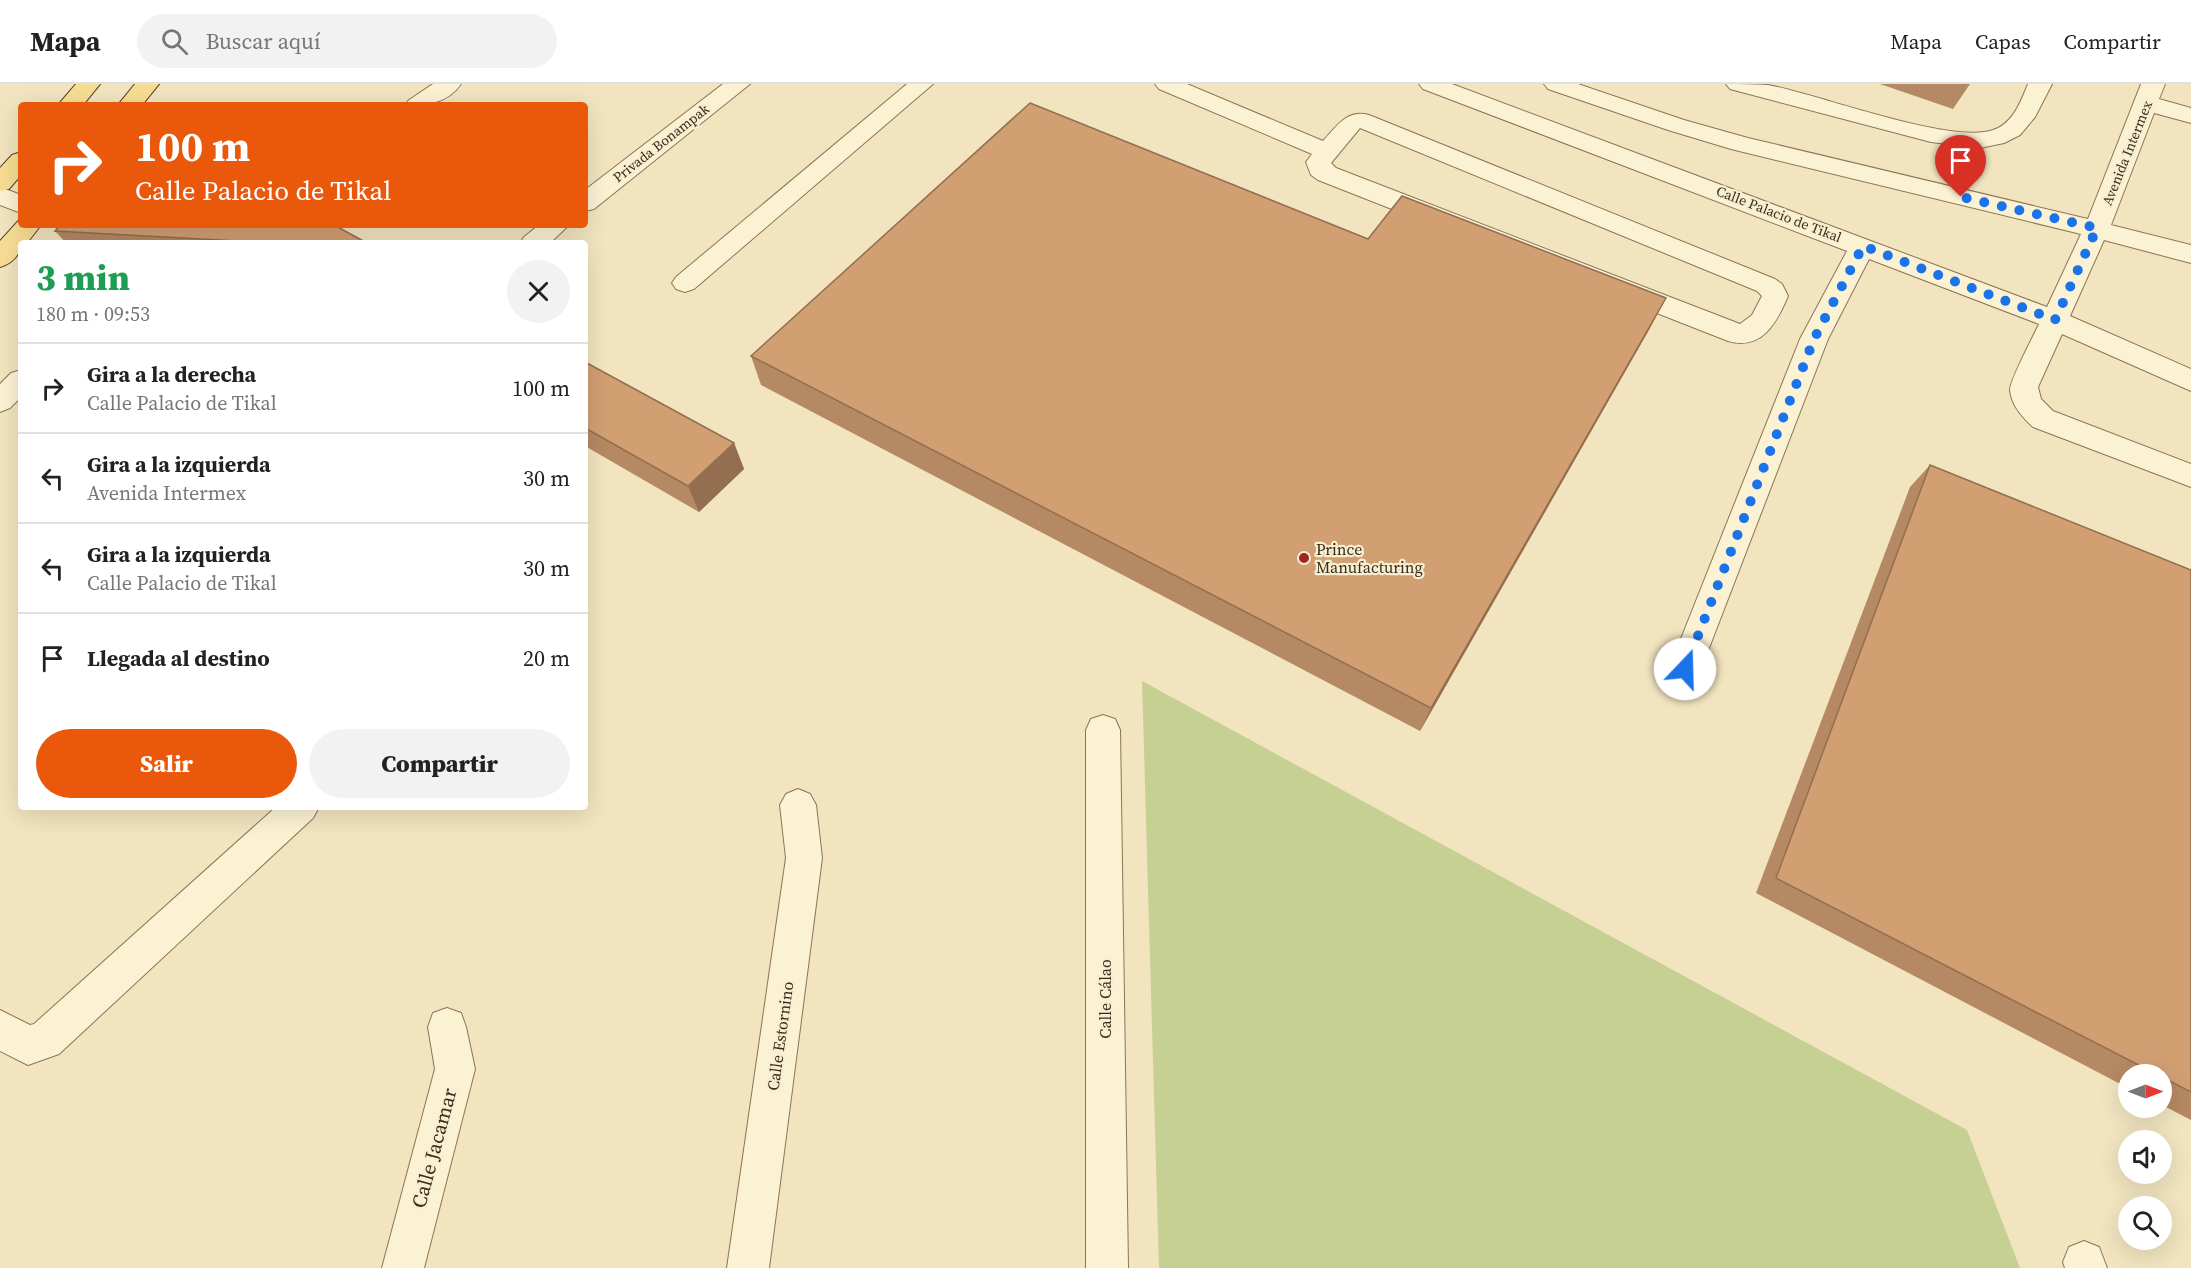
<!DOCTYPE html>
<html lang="es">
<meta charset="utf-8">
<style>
body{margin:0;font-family:"Source Serif 4",serif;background:#f2f2f2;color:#222;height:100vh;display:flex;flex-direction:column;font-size:22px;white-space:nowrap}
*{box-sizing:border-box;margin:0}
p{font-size:20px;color:#767676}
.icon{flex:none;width:33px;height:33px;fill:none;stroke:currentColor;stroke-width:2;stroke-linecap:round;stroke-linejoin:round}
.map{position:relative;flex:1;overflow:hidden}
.sheet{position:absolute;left:18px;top:156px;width:570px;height:570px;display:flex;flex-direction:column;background:#fff;border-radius:6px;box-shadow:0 6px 24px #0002}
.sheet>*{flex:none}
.top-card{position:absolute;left:18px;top:18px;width:570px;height:126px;border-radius:6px;box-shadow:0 6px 24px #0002;background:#ea580c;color:#fff;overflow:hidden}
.needle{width:39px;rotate:90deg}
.controls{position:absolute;left:2118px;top:980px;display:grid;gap:12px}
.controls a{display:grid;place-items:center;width:54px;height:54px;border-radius:50%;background:#fff;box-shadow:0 6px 24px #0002;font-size:30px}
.pin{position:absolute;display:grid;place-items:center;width:51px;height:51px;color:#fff;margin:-62px -26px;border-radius:50% 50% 50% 0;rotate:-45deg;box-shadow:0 0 6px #0007}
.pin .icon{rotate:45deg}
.me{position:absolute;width:66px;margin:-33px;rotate:21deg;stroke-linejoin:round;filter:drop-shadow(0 0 4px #0008)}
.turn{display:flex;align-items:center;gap:21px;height:126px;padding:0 18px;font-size:27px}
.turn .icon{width:78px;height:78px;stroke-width:2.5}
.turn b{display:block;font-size:42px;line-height:51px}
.round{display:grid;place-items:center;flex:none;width:63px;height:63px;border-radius:32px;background:#f2f2f2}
.headline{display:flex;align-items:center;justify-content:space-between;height:102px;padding:0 18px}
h1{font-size:36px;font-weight:800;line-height:45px;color:#1e9e55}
.action{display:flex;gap:12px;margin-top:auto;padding:12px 18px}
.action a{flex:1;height:69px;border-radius:36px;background:#ea580c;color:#fff;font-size:24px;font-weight:800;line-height:69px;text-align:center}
.action a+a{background:#f2f2f2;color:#222}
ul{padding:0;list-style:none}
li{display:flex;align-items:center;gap:18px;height:90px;padding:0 18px;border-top:2px solid #e0e0e0}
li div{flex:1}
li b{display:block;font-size:22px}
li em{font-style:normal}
header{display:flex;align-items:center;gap:36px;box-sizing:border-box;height:84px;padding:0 30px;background:#fff;border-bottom:2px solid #e0e0e0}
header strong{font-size:28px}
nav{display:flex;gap:33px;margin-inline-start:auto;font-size:21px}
.search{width:420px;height:54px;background:#f2f2f2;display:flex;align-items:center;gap:15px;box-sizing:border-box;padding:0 21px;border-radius:33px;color:#767676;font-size:22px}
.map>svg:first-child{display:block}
.green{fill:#c6d093}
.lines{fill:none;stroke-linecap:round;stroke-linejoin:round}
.minor-casing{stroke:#8b7556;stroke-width:2}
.major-casing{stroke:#58422b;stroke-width:2}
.minor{fill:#fbf1d3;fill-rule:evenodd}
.major{fill:#f7dd94;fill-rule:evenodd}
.wall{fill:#b58963}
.shaded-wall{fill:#936f50}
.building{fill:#d29f73;stroke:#936f50;stroke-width:1.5}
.route{stroke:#1a73e8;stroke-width:10;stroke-dasharray:0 18}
.poi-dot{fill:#9e2722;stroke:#f8eed0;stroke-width:2}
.labels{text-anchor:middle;stroke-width:4.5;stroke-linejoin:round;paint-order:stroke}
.far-street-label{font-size:14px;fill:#392c1c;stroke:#f8eed0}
.poi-label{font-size:16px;fill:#392c1c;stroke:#f8eed0;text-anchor:start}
.street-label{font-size:16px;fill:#392c1c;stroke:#f8eed0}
.near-street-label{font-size:20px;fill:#392c1c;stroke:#f8eed0}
</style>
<header>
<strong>Mapa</strong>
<div class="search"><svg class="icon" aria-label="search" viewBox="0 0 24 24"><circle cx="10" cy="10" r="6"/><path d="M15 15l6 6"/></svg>Buscar aquí</div>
<nav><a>Mapa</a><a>Capas</a><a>Compartir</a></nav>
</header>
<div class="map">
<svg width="2191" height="1184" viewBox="0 0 2191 1184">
<rect width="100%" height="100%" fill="#f1e4bf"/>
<!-- green -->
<path class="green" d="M1142 597 1967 1046 2020 1184H1159Z"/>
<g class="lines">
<defs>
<path id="minor" d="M433 0H461C447 20 427 21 405 21L409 16Z
M723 0H750L594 125 585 127V106Z
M907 0H933L694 205 685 208 676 205 672 199 676 193Z
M1155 0H1187L1323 57C1337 42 1347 25 1369 31L1775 195 1782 200 1788 212C1777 238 1762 267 1728 257L1318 96 1311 91 1306 78 1312 70 1159 5ZM1360 44 1757 207 1762 212 1752 231 1740 240 1336 84 1331 79Z
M1419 0H1452L2047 223 2081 150 1731 65 1668 46 1548 5 1544 0H1578L1684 36 1748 54 2088 135 2141 0H2165L2159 15 2191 24V39L2154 29 2111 141 2191 161V179L2104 156 2070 232 2191 285V307L2062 250 2038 303 2041 315 2053 327 2191 380V403L2033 343C2023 334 2011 321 2010 306 2010 296 2033 253 2039 240L1869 175 1828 255 1701 585 1697 595 1685 599 1673 595 1669 585 1800 255 1847 167 1423 5Z
M1726 0C1740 0 1755 0 1768 1 1818 10 1951 61 1993 46 2013 40 2021 17 2028 0H2052L2035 33 2020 51 2004 59 1980 64 1931 58 1730 5Z
M0 103 21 111V129L0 121Z
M539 141H569L550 159H520L524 153Z
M21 286V313L10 324 0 328V300L11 289Z
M1103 631 1115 635 1120 646 1128 1184H1086V646L1091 635Z
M798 705 810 710 816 721 822 774 769 1184H727L786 774 780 721 786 710Z
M276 723H319L313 734 59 970 28 981 0 967V926L30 941 34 940Z
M447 924 461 929 466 943 475 985 424 1184H382L435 985 428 943 433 929Z
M2084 1157 2099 1163 2107 1184H2065L2063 1178 2069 1163Z"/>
<path id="major" d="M76 0H100L83 21H58Z
M135 0H159L142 21H118Z
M21 68V91L9 105 0 107V84L12 71Z
M21 134V141H41L27 159H21C21 171 11 180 0 183V157Z"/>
</defs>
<!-- minor casing -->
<use href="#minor" class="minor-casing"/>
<!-- major casing -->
<use href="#major" class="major-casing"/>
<!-- minor -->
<use href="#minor" class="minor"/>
<!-- major -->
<use href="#major" class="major"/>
</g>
<!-- wall -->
<path class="wall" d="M1880 0H1970L1953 25Z
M55 147 367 159H66Z
M1368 155 1650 244 1420 647 761 301 751 272Z
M585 278 734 359 744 385 699 428 585 362Z
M1930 381 2191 486V1036L2162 1021V990H2128V1004L1756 809 1910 403Z"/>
<!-- shaded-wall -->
<path class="shaded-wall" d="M1666 214 1650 244 1420 647 1431 624Z
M734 359 744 385 699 428 688 402Z"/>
<!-- building -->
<path class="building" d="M1030 19 1368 155 1402 112 1666 214 1431 624 751 272Z
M60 141H334L367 159H258L256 158 55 147Z
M585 278 734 359 688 402 585 344Z
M1930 381 2191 486V1008L2162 993V990H2156L1776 794Z"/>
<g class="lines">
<!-- route -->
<path class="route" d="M1685 585 1814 255 1863 162 2055 236 2097 144 1961 113"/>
</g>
<!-- markers -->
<circle class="poi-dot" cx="1304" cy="474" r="6"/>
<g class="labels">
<!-- far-street labels -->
<g class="far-street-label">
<text transform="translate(661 59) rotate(-38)" y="5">Privada Bonampak</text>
<text transform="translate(2127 69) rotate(-68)" y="5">Avenida Intermex</text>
<text transform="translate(1779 130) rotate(21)" y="5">Calle Palacio de Tikal</text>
</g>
<!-- poi labels -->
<g class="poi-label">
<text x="1316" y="471">Prince<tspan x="1316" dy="18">Manufacturing</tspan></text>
</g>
<!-- street labels -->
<g class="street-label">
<text transform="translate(1105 915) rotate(-90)" y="6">Calle Cálao</text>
<text transform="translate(780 952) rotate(-82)" y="6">Calle Estornino</text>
</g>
<!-- near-street labels -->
<g class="near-street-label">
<text transform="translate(434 1064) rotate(-75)" y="7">Calle Jacamar</text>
</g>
</g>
</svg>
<div class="controls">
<a><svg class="needle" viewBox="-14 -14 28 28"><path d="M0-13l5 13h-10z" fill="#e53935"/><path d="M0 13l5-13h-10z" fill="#767676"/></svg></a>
<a><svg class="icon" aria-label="sound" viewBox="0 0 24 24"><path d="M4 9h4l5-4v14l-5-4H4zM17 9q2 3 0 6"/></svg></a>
<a><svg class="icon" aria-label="search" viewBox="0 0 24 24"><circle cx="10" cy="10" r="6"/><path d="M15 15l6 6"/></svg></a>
</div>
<div class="pin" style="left:1961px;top:113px;background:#d93025"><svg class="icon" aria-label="arrive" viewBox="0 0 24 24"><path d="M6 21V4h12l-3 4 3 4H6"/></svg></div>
<svg class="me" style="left:1685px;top:585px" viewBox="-20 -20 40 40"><circle r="19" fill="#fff"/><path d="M0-13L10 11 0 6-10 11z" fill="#1a73e8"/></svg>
<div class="top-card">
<div class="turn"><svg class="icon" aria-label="right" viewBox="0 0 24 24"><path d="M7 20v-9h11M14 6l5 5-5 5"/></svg><div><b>100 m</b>Calle Palacio de Tikal</div></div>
</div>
<section class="sheet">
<div class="headline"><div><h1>3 min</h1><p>180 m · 09:53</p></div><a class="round"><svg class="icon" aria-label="close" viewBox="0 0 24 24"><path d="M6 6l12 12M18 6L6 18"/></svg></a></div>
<ul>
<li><svg class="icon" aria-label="right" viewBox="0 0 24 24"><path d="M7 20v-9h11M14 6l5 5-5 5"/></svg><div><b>Gira a la derecha</b><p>Calle Palacio de Tikal</p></div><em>100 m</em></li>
<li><svg class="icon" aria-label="left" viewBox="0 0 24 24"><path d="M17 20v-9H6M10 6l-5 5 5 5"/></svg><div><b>Gira a la izquierda</b><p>Avenida Intermex</p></div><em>30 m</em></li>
<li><svg class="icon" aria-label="left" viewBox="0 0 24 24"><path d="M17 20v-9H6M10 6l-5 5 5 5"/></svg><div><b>Gira a la izquierda</b><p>Calle Palacio de Tikal</p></div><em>30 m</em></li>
<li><svg class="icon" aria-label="arrive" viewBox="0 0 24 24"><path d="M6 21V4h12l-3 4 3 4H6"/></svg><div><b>Llegada al destino</b></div><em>20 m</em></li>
</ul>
<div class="action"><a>Salir</a><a>Compartir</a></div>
</section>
</div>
